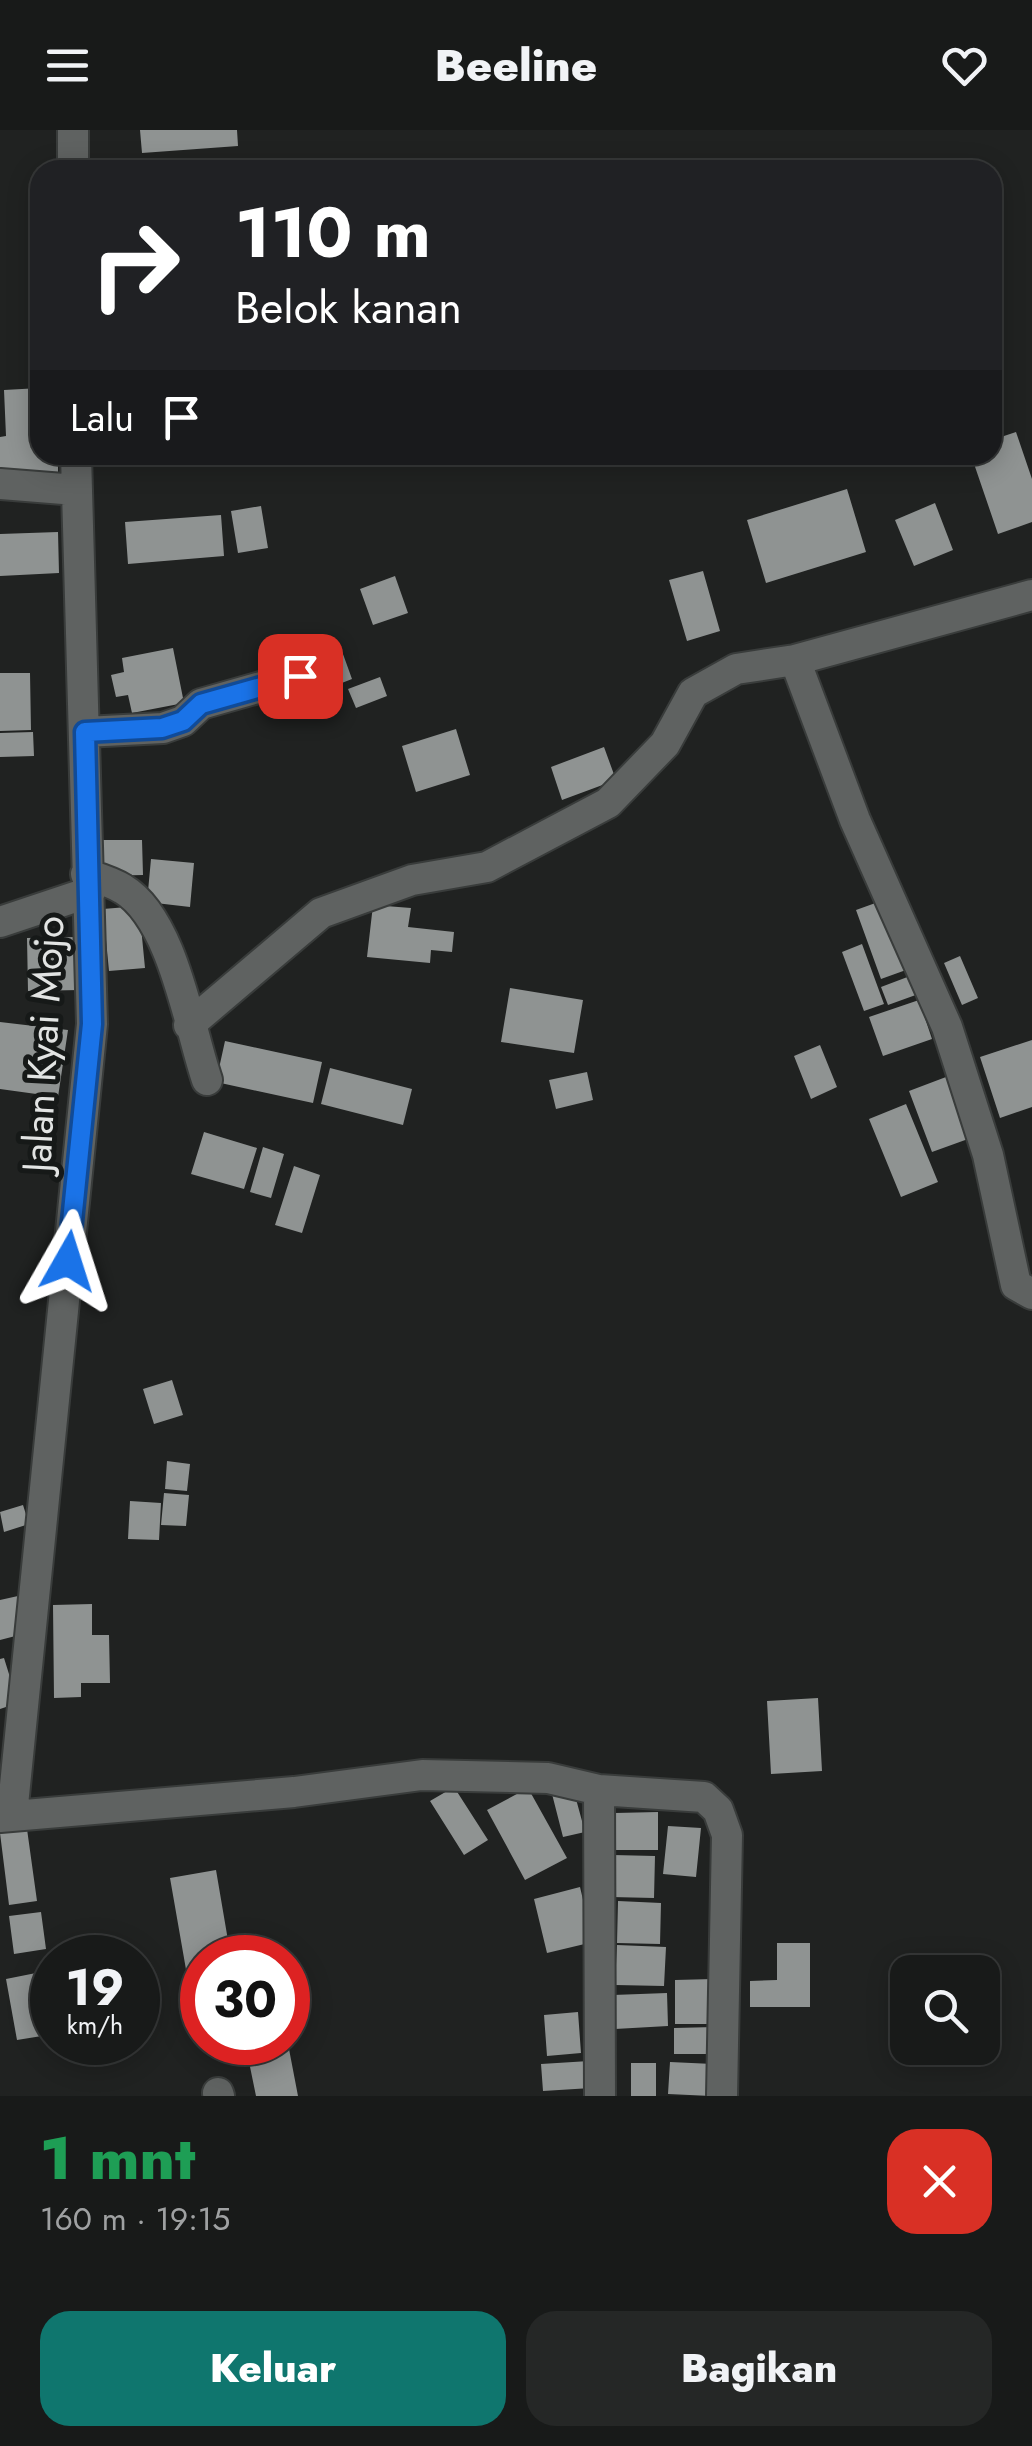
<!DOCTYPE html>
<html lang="id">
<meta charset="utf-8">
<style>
body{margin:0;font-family:Jost,sans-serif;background:#252726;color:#f1f3f6;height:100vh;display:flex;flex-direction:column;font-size:38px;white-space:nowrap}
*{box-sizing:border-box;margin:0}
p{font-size:32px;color:#9fa1a2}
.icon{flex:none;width:55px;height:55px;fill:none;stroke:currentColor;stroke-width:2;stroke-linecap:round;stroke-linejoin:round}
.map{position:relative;height:1966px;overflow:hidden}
.drawer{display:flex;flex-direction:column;background:#181a19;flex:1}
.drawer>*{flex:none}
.guide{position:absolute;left:30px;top:30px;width:972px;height:305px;border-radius:30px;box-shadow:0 5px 25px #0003,0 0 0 2px #363838;background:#202124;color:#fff;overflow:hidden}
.fabs{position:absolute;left:890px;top:1825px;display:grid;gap:20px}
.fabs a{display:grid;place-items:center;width:110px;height:110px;border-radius:20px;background:#181a19;box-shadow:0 5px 25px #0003,0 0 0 2px #363838;font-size:50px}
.speed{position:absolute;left:30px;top:1805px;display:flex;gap:20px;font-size:50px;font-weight:700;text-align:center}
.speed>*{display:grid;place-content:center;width:130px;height:130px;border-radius:50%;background:#181a19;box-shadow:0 5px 25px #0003,0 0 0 2px #363838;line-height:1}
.speed small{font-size:25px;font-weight:400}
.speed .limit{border:15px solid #d22;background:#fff;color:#111}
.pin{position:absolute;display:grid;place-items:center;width:85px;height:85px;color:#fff;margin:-42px;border-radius:20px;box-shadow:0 5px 15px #0006}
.me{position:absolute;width:110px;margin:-55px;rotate:6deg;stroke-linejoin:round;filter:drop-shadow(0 0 8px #0008)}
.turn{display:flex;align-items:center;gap:35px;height:210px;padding:0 40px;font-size:45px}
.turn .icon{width:130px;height:130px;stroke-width:2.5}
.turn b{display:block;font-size:70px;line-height:85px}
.then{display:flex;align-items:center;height:95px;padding:0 40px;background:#0003;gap:20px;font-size:38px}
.round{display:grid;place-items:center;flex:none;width:105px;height:105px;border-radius:30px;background:#252726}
.summary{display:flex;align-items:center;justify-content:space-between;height:170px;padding:0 40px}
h1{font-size:60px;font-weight:800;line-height:75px;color:#1e9e55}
.cta{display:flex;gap:20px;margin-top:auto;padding:20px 40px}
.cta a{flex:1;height:115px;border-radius:30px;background:#0f766e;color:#fff;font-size:40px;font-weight:800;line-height:115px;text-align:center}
.cta a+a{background:#252726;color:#f1f3f6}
header{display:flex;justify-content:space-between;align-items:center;height:130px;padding:0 40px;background:#181a19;font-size:45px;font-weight:800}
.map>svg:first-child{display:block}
.building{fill:#8f9392}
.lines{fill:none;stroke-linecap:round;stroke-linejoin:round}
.minor-casing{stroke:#393c3b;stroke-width:34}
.minor{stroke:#5f6261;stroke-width:30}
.route-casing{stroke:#114b97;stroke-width:25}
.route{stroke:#1a73e8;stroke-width:18}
.labels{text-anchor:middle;stroke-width:10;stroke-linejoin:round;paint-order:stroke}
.street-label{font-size:40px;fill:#e2e4e3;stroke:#161918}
</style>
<header><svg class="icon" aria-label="menu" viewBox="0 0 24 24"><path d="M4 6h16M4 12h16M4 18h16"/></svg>Beeline<svg class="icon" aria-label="heart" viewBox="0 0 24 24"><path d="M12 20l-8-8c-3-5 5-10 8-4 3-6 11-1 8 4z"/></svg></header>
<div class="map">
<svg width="1032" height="1966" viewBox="0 0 1032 1966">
<rect width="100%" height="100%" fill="#202221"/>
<!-- building -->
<path class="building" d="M140 0H237L238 16 142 23Z
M40 258V325H58V344L0 346V307L6 306 4 260Z
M1016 302 1032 349V392L998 404 971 325H992V310Z
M847 359 866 422 766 453 747 390Z
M935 373 953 420 914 436 895 390Z
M261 376 268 418 238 423 231 381Z
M221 385 224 426 128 434 125 392Z
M58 402 59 443 0 446V404Z
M703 441 720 501 687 511 669 450Z
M395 446 408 483 373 495 360 459Z
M339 513 352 549 329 558 316 521Z
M173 518 184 573 132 583 128 565 116 567 111 545 124 542 122 528Z
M0 543H30L31 600 0 601Z
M380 547 387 566 356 578 348 559Z
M456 599 470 645 416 662 402 616Z
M33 602 34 626 0 627V603Z
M604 617 616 650 562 670 551 637Z
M99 710H142L143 745 100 746Z
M151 729 194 733 190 777 147 772Z
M881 771 906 840 881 849 856 780Z
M373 775 411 778 408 797 454 802 452 822 431 820 430 833 367 827Z
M139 776 145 838 109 841 103 779Z
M79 807 80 860 28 861 27 808Z
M862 814 884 874 864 881 842 822Z
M960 826 978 868 962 875 944 833Z
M918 843 924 862 888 875 881 857Z
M510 858 583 870 574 923 501 912Z
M919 870 932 909 883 926 869 887Z
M0 892 68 900 58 967 0 959Z
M1032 910V977L1000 988 980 927Z
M225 911 322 932 313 973 216 952Z
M820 915 837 957 811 969 794 926Z
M330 938 412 959 403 995 321 974Z
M587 942 593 970 556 979 549 950Z
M946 947 968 1009 932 1022 909 961Z
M906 974 938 1052 901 1067 869 989Z
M204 1002 257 1018 244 1059 191 1044Z
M263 1017 284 1024 271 1068 250 1062Z
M294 1036 320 1045 302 1103 275 1095Z
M172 1250 183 1285 154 1294 143 1259Z
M167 1331 190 1334 187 1361 165 1359Z
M164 1363 189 1365 186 1396 161 1395Z
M130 1371 161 1373 159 1410 128 1409Z
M23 1375 29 1394 4 1402 0 1382Z
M18 1466 27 1503 0 1510V1470Z
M92 1474V1505H109L110 1553H81V1567L54 1568 53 1475Z
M4 1528 18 1573 0 1579V1529Z
M818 1568 822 1641 771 1644 767 1571Z
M454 1657 488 1710 464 1725 430 1671Z
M528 1658 567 1728 525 1750 487 1680Z
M573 1658 585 1702 563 1707 552 1664Z
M658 1682V1720H615V1683Z
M668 1696 701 1698 696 1747 663 1744Z
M27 1699 37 1771 9 1775 0 1703Z
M613 1725 655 1726 654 1768 611 1767Z
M216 1740 231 1828H202V1890L195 1891 170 1748Z
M580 1757 593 1812 547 1823 534 1769Z
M618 1771 661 1773 660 1814 617 1813Z
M41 1782 46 1819 14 1824 9 1786Z
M777 1813H810V1877H750V1851L777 1850Z
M617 1815 666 1817 664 1856 615 1855Z
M36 1843 48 1905 17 1910 6 1849Z
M713 1849V1894H675V1850Z
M667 1863 668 1896 615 1899 613 1865Z
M578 1882 581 1923 547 1926 544 1885Z
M715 1897V1924H674V1898Z
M289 1919 298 1966H256L248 1927Z
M589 1931 591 1958 543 1961 541 1934Z
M670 1932 713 1934 711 1966 668 1964Z
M631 1933H656V1966H631Z"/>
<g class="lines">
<defs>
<path id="minor" d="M73 0V40
M0 354 76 360
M795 530 855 690 947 897 988 1025 1016 1155 1032 1164
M85 602 163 598 183 591 201 574 300 546
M86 744C98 748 112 752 123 759 173 789 189 897 207 950
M0 792 90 762
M189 895 321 783 412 750 487 737 608 673 665 614 693 563 736 539 795 530 1032 465
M599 1660 600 1966
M12 1685 92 894 76 325
M0 1687 294 1662 422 1645 548 1648 599 1660 704 1667 718 1680 727 1705 722 1966
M218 1963 219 1966"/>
</defs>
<!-- minor casing -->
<use href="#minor" class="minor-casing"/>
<!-- minor -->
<use href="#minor" class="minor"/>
</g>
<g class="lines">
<defs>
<path id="route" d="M68 1131 92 894 85 602 162 598 183 591 201 574 300 546"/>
</defs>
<!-- route casing -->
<use href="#route" class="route-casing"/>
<!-- route -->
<use href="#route" class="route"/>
</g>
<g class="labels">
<!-- street labels -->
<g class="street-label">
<text transform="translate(43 914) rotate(-87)" y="14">Jalan Kyai Mojo</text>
</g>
</g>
</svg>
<div class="fabs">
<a><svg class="icon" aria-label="search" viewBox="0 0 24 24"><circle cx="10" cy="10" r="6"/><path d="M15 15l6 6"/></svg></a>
</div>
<div class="speed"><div>19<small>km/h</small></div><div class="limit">30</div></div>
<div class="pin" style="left:300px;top:546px;background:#d93025"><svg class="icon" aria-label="arrive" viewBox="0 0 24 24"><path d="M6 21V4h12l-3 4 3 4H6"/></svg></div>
<svg class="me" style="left:68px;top:1131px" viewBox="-20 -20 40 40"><path d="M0-17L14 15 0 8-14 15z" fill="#1a73e8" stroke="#fff" stroke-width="4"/></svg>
<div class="guide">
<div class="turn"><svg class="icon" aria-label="right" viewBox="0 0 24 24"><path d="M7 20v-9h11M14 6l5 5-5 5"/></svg><div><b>110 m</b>Belok kanan</div></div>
<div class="then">Lalu<svg class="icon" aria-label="arrive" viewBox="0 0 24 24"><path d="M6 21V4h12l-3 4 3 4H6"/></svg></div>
</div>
</div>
<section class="drawer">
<div class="summary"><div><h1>1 mnt</h1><p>160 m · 19:15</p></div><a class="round" style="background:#d93025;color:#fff"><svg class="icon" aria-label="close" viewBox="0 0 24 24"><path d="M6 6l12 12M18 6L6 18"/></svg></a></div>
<div class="cta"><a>Keluar</a><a>Bagikan</a></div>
</section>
